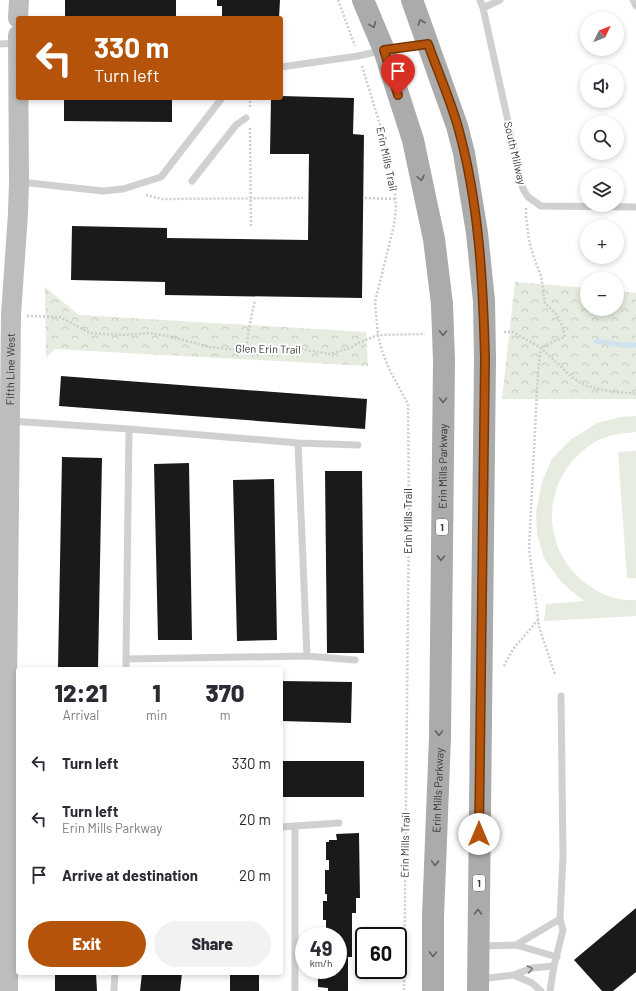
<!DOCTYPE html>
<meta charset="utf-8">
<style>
body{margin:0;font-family:Barlow,sans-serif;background:#f2f2f3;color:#2b2b33;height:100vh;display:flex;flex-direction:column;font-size:15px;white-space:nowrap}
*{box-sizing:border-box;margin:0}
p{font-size:13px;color:#7c7c81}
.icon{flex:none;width:22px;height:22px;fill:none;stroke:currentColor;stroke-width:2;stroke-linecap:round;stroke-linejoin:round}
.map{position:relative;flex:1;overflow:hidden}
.details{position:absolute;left:16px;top:667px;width:267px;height:308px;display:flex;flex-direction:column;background:#fff;border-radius:4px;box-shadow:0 2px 6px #0003}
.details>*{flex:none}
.hud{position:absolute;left:16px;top:16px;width:267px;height:84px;border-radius:4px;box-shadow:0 2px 6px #0003;background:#b45309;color:#fff;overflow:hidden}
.needle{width:26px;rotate:47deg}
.tools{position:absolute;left:580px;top:12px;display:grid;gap:8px}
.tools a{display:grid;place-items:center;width:44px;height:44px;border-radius:50%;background:#fff;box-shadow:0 2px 6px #0003;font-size:20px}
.speed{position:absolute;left:295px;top:927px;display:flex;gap:8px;font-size:20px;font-weight:700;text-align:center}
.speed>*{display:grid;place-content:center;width:52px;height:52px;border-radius:50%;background:#fff;box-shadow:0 2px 6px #0003;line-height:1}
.speed small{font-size:10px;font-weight:400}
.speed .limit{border:2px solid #111;border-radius:6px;background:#fff;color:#111}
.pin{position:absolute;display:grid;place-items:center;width:34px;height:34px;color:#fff;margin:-41px -17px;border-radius:50% 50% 50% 0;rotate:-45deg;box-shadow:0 0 4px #0007}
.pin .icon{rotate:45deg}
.me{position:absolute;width:44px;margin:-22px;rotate:0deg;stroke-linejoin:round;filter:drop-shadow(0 0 3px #0008)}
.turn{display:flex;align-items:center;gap:14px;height:84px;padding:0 12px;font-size:18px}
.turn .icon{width:52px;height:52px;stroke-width:2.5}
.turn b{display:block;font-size:28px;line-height:34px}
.eta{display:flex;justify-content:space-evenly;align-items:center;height:68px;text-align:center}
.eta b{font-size:24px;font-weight:800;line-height:28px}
.primary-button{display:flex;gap:8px;margin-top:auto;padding:8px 12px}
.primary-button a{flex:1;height:46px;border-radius:24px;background:#b45309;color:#fff;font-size:16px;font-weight:800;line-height:46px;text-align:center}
.primary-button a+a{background:#f2f2f3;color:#2b2b33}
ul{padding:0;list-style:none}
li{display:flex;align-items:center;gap:12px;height:56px;padding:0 12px}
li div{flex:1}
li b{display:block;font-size:15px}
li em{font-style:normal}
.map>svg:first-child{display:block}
.grass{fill:#e6ecdf}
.forest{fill:url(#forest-crowns)}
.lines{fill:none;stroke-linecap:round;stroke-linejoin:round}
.stream{stroke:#cfe2ee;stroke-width:5}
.building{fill:#1a1a1a}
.path{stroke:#cdcdcd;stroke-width:2.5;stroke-dasharray:2 2;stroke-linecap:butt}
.lane{stroke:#d0d0d0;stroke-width:7}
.secondary{stroke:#bdbdbd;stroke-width:20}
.primary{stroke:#ababab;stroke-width:22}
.primary-bridge{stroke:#ababab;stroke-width:22}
.oneway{stroke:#636363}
.oneway2{stroke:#7a7a7a}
.route-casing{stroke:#753606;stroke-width:10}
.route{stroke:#b45309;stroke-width:7}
.labels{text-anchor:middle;stroke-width:4;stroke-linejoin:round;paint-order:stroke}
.shield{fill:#fff;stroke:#707070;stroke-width:1}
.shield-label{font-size:10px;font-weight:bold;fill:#333}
.street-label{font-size:11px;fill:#333;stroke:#fff}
</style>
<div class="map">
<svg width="636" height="991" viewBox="0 0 636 991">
<defs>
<pattern id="forest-crowns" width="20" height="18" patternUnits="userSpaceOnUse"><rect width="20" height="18" fill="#e6ecdf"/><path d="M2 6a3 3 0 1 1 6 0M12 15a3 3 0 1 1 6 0" fill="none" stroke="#c6cbc0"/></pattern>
</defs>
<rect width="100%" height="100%" fill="#fff"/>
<!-- grass -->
<path class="grass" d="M636 416V432C622 433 607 435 595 442 541 474 537 549 588 585 603 596 618 601 636 600V616L544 621 546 604 584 601 562 583 544 558 537 534 536 512 542 482 552 459 570 440 597 423 621 417Z
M636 451V578H627L618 452Z"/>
<!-- forest -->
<path class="forest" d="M515 282 587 288V309H617V291L636 293V399H502Z
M45 287 79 315 366 332 368 366 55 349 46 358Z"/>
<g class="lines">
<!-- stream -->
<path class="stream" d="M596 341 621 345H636"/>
</g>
<!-- building -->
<path class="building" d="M65 0H176V18H65Z
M217 0H280L279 18H222V6H217Z
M281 96 354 98 353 134 364 135 362 298 165 295V282L71 280 72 226 167 228V238L308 240 309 154H270L271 98H281Z
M64 98H172V122L64 121Z
M61 376 367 399 365 429 59 406Z
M62 457 102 458 98 669H58Z
M189 463 192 640H158L154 464Z
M325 471H362L364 653H327Z
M274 479 277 640 237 641 233 480Z
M281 681 352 682 351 723 281 721Z
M281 761H364V797H281Z
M359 833 360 898H356V913H352V957H348V991H328V988L318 987V970H338V936H321V934H326V920H323V901H327V894H325V870H329V860H326V842H329V840H337L336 834Z
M636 908V972L613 991H602L574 960Z
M55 973H96L97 991H55Z
M142 973H182L180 991H140Z
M230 973H259V991H230Z"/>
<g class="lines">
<!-- path -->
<path class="path" d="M338 0 355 46
M362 66 382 131 393 175 395 192 396 208 394 225 375 302 378 335 382 351 390 371 408 404 409 512 404 991
M250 107V98
M250 128 251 228
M146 195 162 199 303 198
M365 198 396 199
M526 208V217L529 240 534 258 541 276 545 304C558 314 562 321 565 337L554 341 541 348 538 372 529 548 539 627 555 674
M27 316 60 317 90 333 123 335 149 333 168 336 210 347 246 351 295 348 329 354 350 348 358 343 378 335 425 334
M504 332H513L541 348 574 379 587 386 604 390 636 394
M246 351 249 328 255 300
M504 666 513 649 538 620"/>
<!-- lane -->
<path class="lane" d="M480 0 483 8 523 189 528 197 541 206 636 207
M633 0 636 6
M483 8 500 0
M0 44 18 43
M281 67 358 56 384 50 425 45
M192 181 236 125 246 118
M20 182 103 191 123 189 161 177 222 98
M11 421 129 429 298 443 358 445
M129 429 126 659 307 656 298 443
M307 656 355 660
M126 669V659
M295 826V991
M281 827 339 823
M516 945 560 919
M480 946 516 945 557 957
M514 975 532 983 541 991
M480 979 514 975 532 968 554 966
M114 991 115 973
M550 991 554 966 563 930 560 919 563 856 561 696"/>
<!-- secondary -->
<g class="secondary">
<path d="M18 18 19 0"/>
<path id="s1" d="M8 991V735L7 690 11 315 18 213 19 182 18 35"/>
</g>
<!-- primary -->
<g class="primary">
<path d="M363 0 384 50 413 140 434 239 442 304"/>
<path d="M412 0 457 126 464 153 477 233 484 301"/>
<path id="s2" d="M433 991V917L440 737 444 361"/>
<path d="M478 991 485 358"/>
</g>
<!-- primary-bridge -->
<path class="primary-bridge" d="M484 301 485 358
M442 304 444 361"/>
</g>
<!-- one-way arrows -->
<defs><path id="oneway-chevron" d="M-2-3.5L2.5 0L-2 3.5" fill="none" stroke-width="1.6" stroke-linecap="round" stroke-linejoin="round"/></defs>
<g class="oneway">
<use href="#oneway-chevron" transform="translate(421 22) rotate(-109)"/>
<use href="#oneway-chevron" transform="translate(373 25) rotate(68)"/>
<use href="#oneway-chevron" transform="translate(421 178) rotate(78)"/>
<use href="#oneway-chevron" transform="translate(443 333) rotate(89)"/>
<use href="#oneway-chevron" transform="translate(443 400) rotate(90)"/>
<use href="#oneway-chevron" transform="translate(441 558) rotate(91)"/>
<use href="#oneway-chevron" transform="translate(439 733) rotate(90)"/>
<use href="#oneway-chevron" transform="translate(435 863) rotate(92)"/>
<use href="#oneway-chevron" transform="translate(478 912) rotate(-89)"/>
<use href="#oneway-chevron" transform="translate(433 954) rotate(90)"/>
</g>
<use class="oneway2" href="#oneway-chevron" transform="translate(530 969) rotate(-13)"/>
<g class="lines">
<defs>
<path id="route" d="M398 95 384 50 428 44C438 72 450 99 458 127 479 202 483 281 485 358L479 834"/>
</defs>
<!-- route casing -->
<use href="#route" class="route-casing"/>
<!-- route -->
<use href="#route" class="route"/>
</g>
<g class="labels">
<!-- shield labels -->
<g class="shield">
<rect x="436" y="519" width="12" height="16" rx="3"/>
<rect x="473" y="875" width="12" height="16" rx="3"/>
</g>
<g class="shield-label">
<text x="442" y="531">1</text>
<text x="479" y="887">1</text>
</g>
<!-- street labels -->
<g class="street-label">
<text transform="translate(515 153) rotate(77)" y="4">South Millway</text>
<text transform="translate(387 159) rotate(78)" y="4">Erin Mills Trail</text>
<text transform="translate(268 349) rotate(1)" y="4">Glen Erin Trail</text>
<text dy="4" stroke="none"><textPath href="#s1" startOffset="622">Fifth Line West</textPath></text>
<text dy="4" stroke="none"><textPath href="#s2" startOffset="525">Erin Mills Parkway</textPath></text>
<text transform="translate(408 521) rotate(-90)" y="4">Erin Mills Trail</text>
<text dy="4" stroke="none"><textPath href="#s2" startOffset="201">Erin Mills Parkway</textPath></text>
<text transform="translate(405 845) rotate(-89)" y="4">Erin Mills Trail</text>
</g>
</g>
</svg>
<div class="tools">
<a><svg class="needle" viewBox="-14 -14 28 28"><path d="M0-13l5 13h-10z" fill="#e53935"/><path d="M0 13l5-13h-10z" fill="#7c7c81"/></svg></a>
<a><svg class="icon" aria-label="sound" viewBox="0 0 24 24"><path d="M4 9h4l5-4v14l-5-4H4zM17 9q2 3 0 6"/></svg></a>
<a><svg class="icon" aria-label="search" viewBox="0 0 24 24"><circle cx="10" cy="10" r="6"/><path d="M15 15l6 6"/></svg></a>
<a><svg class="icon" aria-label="layers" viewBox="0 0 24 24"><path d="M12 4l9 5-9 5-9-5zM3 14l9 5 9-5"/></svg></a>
<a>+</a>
<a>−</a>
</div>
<div class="speed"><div>49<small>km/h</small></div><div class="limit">60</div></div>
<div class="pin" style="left:398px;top:95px;background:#d93025"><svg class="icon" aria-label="arrive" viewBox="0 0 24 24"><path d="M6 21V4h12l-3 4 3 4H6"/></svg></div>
<svg class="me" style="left:479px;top:834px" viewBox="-20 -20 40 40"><circle r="19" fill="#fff"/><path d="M0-13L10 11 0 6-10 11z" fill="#b45309"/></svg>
<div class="hud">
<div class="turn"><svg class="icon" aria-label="left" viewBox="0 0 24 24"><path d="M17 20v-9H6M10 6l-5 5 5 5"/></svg><div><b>330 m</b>Turn left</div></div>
</div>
<section class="details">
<div class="eta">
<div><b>12:21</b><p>Arrival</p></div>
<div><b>1</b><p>min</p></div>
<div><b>370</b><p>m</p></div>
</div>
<ul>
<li><svg class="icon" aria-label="left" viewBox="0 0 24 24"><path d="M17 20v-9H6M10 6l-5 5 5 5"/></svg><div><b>Turn left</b></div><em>330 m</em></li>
<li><svg class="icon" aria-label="left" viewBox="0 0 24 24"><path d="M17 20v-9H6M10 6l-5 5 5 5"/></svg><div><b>Turn left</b><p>Erin Mills Parkway</p></div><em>20 m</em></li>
<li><svg class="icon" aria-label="arrive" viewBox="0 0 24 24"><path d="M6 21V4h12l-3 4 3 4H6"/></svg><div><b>Arrive at destination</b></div><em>20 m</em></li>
</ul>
<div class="primary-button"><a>Exit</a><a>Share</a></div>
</section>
</div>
